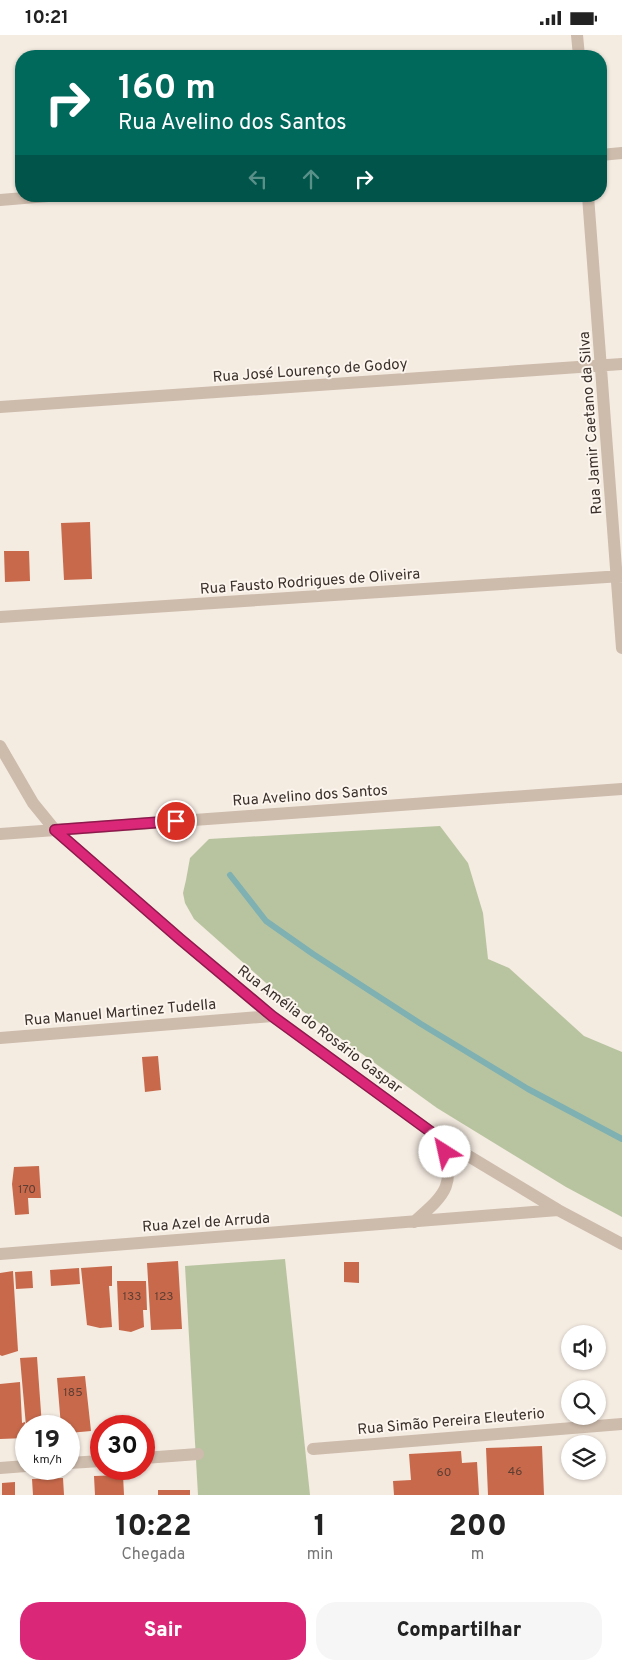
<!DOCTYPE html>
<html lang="pt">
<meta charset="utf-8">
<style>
body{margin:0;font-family:Overpass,sans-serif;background:#f6f6f6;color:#222;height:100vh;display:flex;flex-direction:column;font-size:19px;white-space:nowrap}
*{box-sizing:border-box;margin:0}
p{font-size:16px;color:#767676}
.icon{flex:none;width:28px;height:28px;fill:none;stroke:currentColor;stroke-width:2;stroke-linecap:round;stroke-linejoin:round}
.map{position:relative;height:1460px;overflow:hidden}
.details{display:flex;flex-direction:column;background:#fff;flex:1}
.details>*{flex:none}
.hud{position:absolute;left:15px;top:15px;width:592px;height:152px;border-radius:20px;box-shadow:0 1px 4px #0004;background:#00695c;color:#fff;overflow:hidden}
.buttons{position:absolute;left:561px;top:1290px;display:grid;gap:10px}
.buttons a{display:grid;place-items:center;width:45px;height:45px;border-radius:50%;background:#fff;box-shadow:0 1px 4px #0004;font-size:25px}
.speed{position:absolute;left:15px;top:1380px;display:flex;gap:10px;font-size:25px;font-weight:700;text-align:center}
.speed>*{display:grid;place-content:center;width:65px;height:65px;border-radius:50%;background:#fff;box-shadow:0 1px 4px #0004;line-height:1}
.speed small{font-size:12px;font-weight:400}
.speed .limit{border:8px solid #d22;background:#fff;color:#111}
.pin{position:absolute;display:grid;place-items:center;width:42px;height:42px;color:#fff;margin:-21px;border:2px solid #fff;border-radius:50%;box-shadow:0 1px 5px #0007}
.me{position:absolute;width:55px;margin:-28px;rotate:325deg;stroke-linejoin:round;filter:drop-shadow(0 0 4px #0008)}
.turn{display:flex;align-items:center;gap:18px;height:105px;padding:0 20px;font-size:22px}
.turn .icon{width:65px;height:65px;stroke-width:2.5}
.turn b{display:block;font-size:35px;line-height:42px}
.lanes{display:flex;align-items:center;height:48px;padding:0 20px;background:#0003;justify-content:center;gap:25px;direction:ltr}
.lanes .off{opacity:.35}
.eta{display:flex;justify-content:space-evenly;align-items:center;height:85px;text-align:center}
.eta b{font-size:30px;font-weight:800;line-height:35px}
.action{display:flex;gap:10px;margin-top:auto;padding:10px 20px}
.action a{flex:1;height:58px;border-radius:20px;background:#db2777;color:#fff;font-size:20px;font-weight:800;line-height:58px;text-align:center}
.action a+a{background:#f6f6f6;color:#222}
.status{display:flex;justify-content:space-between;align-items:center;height:35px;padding:0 25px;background:#fff;direction:ltr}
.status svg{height:14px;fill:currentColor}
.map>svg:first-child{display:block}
.green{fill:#b8c4a0}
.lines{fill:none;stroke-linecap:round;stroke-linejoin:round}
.stream{stroke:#7fb0b2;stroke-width:6}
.building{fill:#c8694b}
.street{stroke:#cdbbac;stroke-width:12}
.route-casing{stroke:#8e194d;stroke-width:12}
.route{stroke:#db2777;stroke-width:9}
.labels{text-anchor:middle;stroke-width:4;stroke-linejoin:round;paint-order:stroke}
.number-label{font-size:12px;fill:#5e3e33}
.street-label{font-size:15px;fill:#3b302b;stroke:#fbf5ee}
</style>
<div class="status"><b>10:21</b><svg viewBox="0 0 49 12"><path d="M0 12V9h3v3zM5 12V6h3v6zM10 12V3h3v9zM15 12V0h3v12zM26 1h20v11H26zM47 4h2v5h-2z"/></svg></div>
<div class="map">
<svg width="622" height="1460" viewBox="0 0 622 1460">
<rect width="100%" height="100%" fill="#f4ebe1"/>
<!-- green -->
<path class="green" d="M440 791 468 828 483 878 488 924 509 933 584 1001 622 1017V1182L566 1152 437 1073 275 956 194 884 185 868 183 858 186 845 190 823 209 804Z
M285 1224 310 1460H198L185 1231Z"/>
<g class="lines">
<!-- stream -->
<path class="stream" d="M230 840 266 886 313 919 421 989 528 1054 622 1104"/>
</g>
<!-- building -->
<path class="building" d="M90 487 92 544 64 545 61 488Z
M4 516H29L30 546 5 547Z
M158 1021 161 1055 145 1057 142 1022Z
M39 1131 41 1163H28L29 1179 15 1180 12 1149 14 1132Z
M178 1226 182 1294 151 1295 147 1228Z
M344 1227H359V1248L344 1247Z
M112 1231V1251H109L112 1292 100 1293 87 1290 81 1233Z
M79 1233 80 1249 51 1251 50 1235Z
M13 1236 18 1316 2 1321 0 1320V1238Z
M32 1236 33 1253 16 1254 15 1237Z
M117 1246H146L147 1275H143L144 1292 131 1297 119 1295Z
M37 1322 42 1391H26L20 1323Z
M85 1341 91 1396 69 1398V1391H61L57 1343Z
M20 1347 22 1388 25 1387 26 1403 0 1404V1349Z
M542 1411 544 1460H488L486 1413Z
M461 1416 462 1428 477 1427 479 1460H394L393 1446 411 1445 409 1419Z
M123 1440 124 1460H95L94 1441Z
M63 1443 64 1460H33L32 1444Z
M15 1447V1460H2V1448Z
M158 1455H190V1460H158Z"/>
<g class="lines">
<!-- street -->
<path class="street" d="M577 0 579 21
M601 120 622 118
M588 161 622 613
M0 165 48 161
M0 372 622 329
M0 582 622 541
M0 711 33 768 55 795 180 904 272 981 442 1105 558 1175 622 1209
M0 799 622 754
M0 1003 272 981
M414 1187C448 1157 455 1151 442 1105
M0 1219 558 1175
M313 1414 622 1389
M144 1423 198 1419
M69 1428 101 1426
M0 1433 26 1431"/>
</g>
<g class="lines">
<defs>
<path id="route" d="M176 786 55 795 180 904 272 981 442 1105 445 1117"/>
</defs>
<!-- route casing -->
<use href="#route" class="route-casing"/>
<!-- route -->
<use href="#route" class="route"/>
</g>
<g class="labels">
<!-- number labels -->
<g class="number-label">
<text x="27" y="1158">170</text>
<text x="132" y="1265">133</text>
<text x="164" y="1265">123</text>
<text x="73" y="1361">185</text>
<text x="515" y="1440">46</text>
<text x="444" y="1441">60</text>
</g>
<!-- street labels -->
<g class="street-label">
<text transform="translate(310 335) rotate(-4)" y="5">Rua José Lourenço de Godoy</text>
<text transform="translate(590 388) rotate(-94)" y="5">Rua Jamir Caetano da Silva</text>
<text transform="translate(310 546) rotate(-4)" y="5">Rua Fausto Rodrigues de Oliveira</text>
<text transform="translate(310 760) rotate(-4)" y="5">Rua Avelino dos Santos</text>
<text transform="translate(120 977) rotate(-5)" y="5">Rua Manuel Martinez Tudella</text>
<text transform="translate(320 994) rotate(37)" y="5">Rua Amélia do Rosário Gaspar</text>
<text transform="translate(206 1187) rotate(-4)" y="5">Rua Azel de Arruda</text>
<text transform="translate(451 1386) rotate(-5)" y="5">Rua Simão Pereira Eleuterio</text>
</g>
</g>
</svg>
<div class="buttons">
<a><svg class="icon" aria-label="sound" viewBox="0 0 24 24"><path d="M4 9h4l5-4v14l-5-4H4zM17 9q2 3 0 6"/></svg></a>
<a><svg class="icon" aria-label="search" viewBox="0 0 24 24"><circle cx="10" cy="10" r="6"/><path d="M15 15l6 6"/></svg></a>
<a><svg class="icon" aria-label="layers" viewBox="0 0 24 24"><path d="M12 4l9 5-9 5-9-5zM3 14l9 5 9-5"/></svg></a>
</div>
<div class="speed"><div>19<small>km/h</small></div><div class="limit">30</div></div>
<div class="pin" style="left:176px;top:786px;background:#d93025"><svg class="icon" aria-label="arrive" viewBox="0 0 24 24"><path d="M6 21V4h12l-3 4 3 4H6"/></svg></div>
<svg class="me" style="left:445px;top:1117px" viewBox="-20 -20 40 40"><circle r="19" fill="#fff"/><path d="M0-13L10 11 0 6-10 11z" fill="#db2777"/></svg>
<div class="hud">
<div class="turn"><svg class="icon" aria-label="right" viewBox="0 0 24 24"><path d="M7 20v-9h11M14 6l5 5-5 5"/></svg><div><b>160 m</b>Rua Avelino dos Santos</div></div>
<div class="lanes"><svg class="icon off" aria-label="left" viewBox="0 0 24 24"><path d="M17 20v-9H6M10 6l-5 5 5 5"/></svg><svg class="icon off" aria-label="ahead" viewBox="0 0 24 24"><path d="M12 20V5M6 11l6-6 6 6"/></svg><svg class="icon" aria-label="right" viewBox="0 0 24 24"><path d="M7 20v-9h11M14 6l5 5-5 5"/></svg></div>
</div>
</div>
<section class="details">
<div class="eta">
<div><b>10:22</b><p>Chegada</p></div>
<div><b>1</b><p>min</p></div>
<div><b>200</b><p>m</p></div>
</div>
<div class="action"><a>Sair</a><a>Compartilhar</a></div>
</section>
